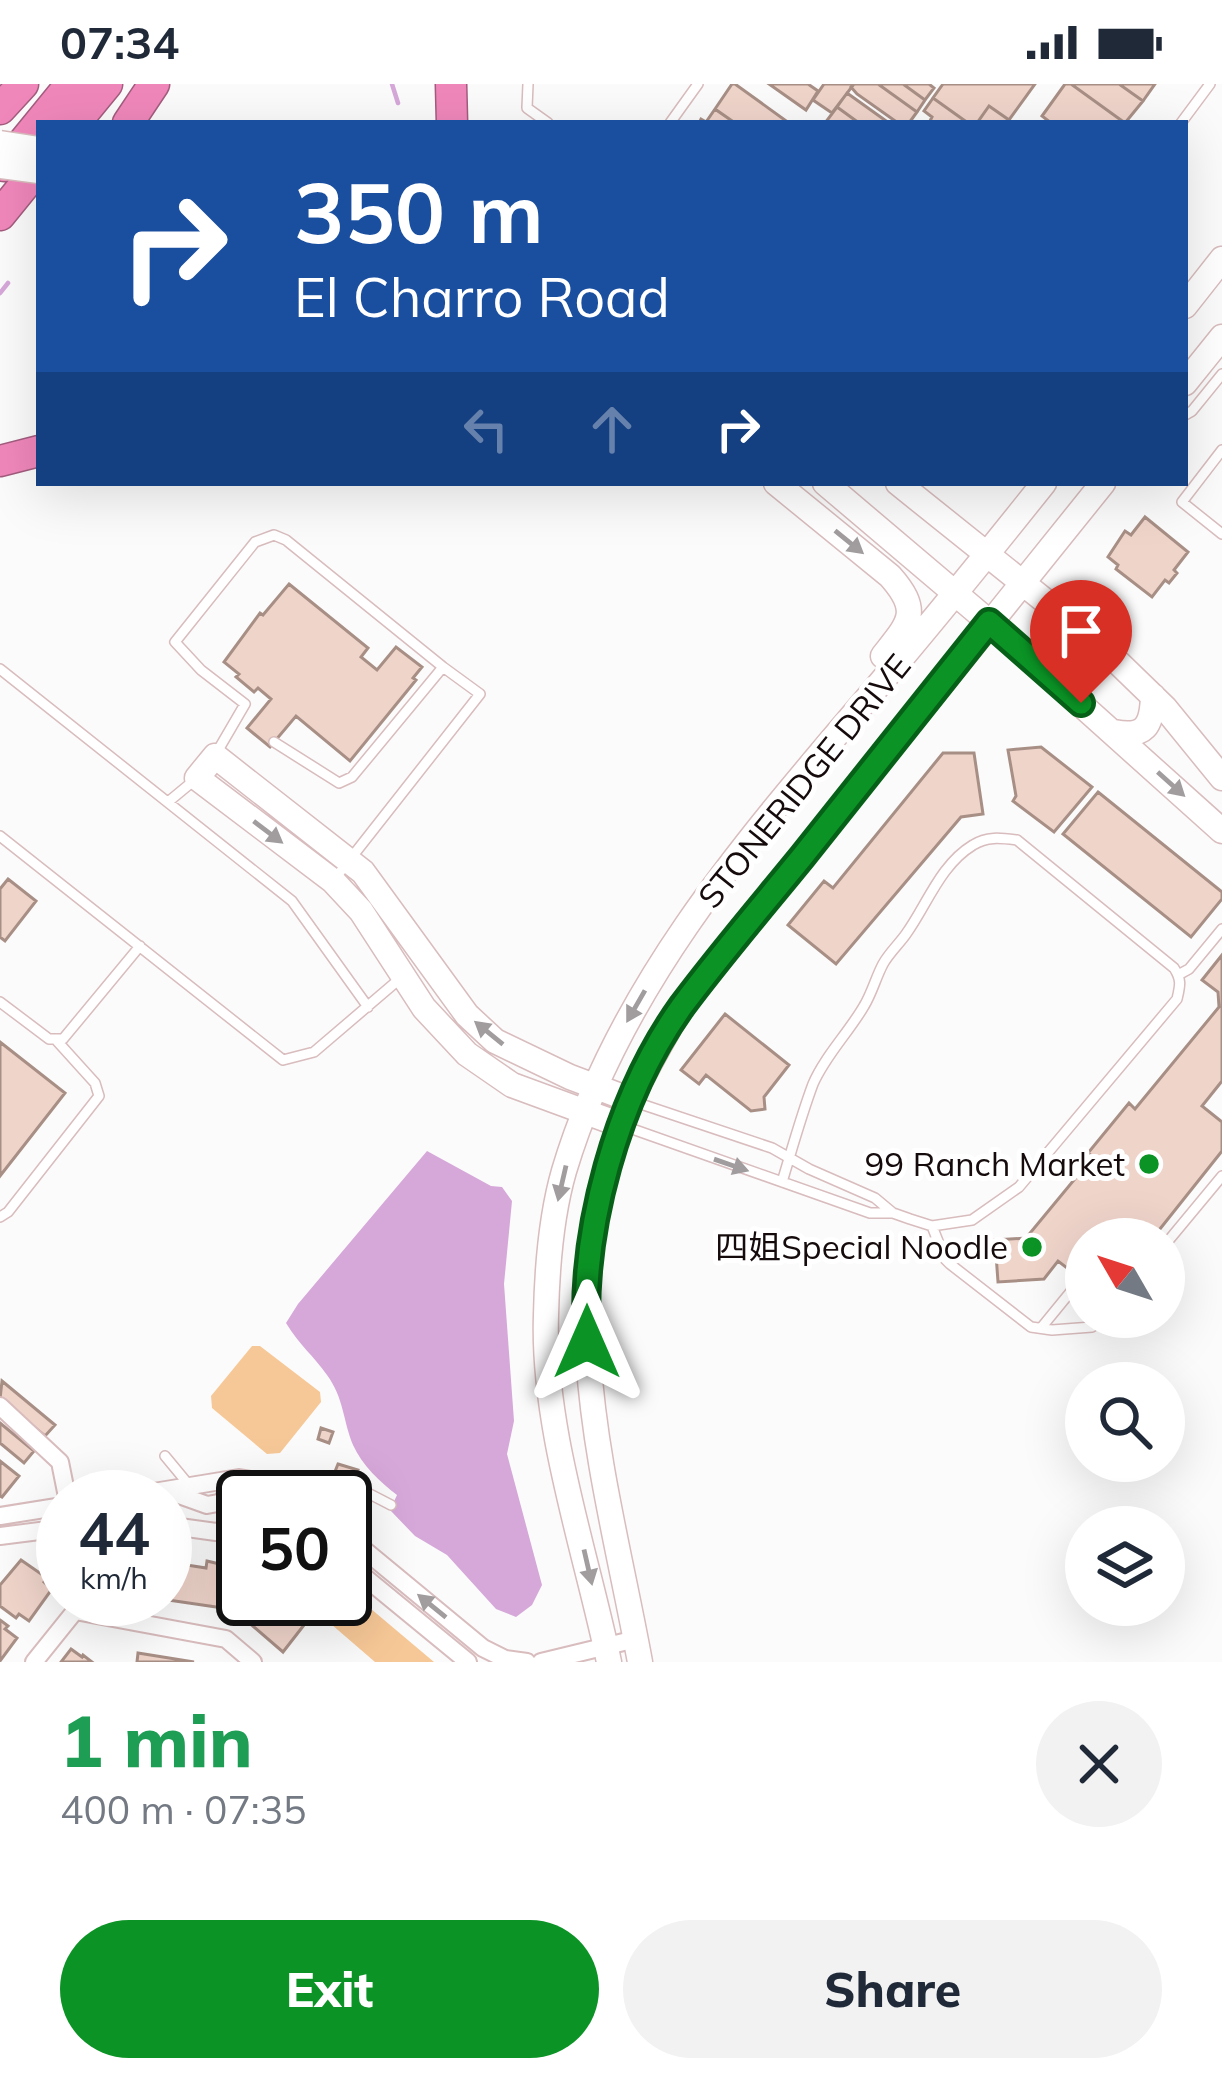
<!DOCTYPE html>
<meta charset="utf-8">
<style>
body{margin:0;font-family:Mulish,"Noto Sans SC",sans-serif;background:#f2f2f3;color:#1f2937;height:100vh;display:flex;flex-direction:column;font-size:45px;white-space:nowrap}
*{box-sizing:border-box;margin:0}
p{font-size:39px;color:#747a83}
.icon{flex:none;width:66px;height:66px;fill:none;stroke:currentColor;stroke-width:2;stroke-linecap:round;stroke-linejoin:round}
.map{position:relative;height:1578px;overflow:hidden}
.panel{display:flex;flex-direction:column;background:#fff;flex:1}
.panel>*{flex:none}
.hud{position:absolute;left:36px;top:36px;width:1152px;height:366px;border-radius:0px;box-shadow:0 12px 48px #0002;background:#1a4fa0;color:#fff;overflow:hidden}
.needle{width:78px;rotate:309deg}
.tools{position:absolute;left:1065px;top:1134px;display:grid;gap:24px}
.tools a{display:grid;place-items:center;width:120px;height:120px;border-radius:50%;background:#fff;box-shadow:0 12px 48px #0002;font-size:60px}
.speed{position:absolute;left:36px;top:1386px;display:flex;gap:24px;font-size:60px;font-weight:700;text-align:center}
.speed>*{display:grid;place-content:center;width:156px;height:156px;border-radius:50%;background:#fff;box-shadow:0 12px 48px #0002;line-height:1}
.speed small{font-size:30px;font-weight:400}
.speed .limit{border:6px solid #111;border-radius:18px;background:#fff;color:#111}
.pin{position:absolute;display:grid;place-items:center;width:102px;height:102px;color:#fff;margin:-123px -51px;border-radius:50% 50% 50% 0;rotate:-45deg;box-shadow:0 0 12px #0007}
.pin .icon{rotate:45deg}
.me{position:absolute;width:132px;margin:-66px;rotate:0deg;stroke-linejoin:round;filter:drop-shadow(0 0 9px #0008)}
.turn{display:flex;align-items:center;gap:42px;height:252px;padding:0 60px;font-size:54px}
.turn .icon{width:156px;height:156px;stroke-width:2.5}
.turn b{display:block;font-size:84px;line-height:102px}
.lanes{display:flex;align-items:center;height:114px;padding:0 60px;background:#0003;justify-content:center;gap:60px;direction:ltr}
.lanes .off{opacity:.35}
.round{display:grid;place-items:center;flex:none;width:126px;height:126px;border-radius:63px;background:#f2f2f3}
.summary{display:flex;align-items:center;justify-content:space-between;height:204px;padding:0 60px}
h1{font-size:72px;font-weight:800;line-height:90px;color:#1e9e55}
.primary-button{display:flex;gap:24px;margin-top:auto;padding:24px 60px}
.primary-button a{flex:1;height:138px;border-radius:72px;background:#0b9325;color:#fff;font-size:48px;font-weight:800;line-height:138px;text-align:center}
.primary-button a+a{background:#f2f2f3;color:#1f2937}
.status{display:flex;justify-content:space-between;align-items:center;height:84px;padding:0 60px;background:#fff;direction:ltr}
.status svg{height:33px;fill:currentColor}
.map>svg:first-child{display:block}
.green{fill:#f7c897}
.water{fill:#d6a7d9}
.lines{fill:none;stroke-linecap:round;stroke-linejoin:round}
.stream{stroke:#d6a7d9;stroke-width:4.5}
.building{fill:#efd4ca;stroke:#a88f86;stroke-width:3}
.lane-casing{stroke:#d9bcbd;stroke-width:12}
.street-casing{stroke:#d9bcbd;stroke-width:20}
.secondary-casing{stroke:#d9bcbd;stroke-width:27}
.highway-casing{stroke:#a35c7e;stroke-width:33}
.lane{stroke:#fff;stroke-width:9}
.street{stroke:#fff;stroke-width:16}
.secondary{stroke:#fff;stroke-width:24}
.highway{stroke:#f087bb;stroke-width:30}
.secondary-bridge-casing{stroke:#d9bcbd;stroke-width:27;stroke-linecap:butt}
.secondary-bridge{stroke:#fff;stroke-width:24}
.oneway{fill:#a19d9e}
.route-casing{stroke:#076018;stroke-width:30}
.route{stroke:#0b9325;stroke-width:21}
.poi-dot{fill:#0b9325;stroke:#fff;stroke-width:4.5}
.labels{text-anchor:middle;stroke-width:10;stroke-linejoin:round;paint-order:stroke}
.street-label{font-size:33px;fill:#150b0c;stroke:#fff}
.poi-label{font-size:33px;fill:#150b0c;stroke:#fff;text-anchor:end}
</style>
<div class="status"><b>07:34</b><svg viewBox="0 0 49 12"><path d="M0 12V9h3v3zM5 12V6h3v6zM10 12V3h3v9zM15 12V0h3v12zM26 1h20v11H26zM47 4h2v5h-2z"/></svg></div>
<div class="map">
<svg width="1222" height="1578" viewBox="0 0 1222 1578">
<rect width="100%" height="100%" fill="#fbfbfb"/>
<!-- green -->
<path class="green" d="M252 1262H260L320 1308 321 1318 280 1369 267 1370 212 1324 211 1312Z
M345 1503 434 1578H375L302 1515H345Z"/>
<!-- water -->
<path class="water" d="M427 1067 491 1102 502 1103 512 1117 504 1200 514 1337 507 1370 542 1501 532 1521 516 1533 496 1525 447 1471 415 1452 390 1426 397 1411C380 1398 362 1381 353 1361 343 1337 344 1314 327 1291 313 1271 300 1262 286 1239L298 1220Z"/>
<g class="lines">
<!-- stream -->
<path class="stream" d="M392 0 398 19
M0 209 8 199"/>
</g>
<!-- building -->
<path class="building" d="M732 0H735L789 39H735L715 25Z
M769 0H808L818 7 806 26Z
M824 0H854L832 29 813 16Z
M854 0H878L917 28 909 39H898L857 10 851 3Z
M878 0H903L925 16 917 28Z
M903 0H929L934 4 925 16Z
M943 0H1035L1009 36 989 22 977 39H968L933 14Z
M1065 0H1071L1125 39H1051L1042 32Z
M1071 0H1119L1143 17 1125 39Z
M1119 0H1155L1143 17Z
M847 9 889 39H859L837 23Z
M933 14 968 39H933L930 37 932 33 924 27Z
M989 22 1009 36 1007 39H977Z
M837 23 859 39H825Z
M715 25 735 39H699L701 35 706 38Z
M1145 433 1188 468 1174 486 1177 489 1169 499 1165 496 1152 513 1116 485 1118 481 1108 473 1125 447 1131 451Z
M289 500 368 564 361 573 377 586 396 563 422 583 413 594 416 596 350 677 296 632 270 663 247 644 271 615 258 604 254 608 236 593 239 590 224 578 260 529 263 531Z
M1041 663 1092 703 1054 748 1013 717 1016 712 1008 666Z
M943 669H974L983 730 961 733 836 880 788 841 824 797 833 804Z
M1098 708 1222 808V815L1191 853 1063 750Z
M8 795 36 817 5 857 0 853V805Z
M1222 871V997L1202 1022 1222 1038V1067L1152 1155H1110L1097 1145 1089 1155H1086V1159L1067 1184 1058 1177 1044 1195 998 1198 995 1156 1026 1154 1093 1073 1088 1069 1129 1019 1135 1025 1219 923 1218 908 1202 896Z
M725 930 789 981 764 1013 765 1025 751 1027 706 991 699 1000 681 986Z
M0 958 65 1009 0 1092Z
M2 1297 55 1341 45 1352 0 1315Z
M0 1339 34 1367 24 1379 0 1359Z
M321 1344 333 1348 329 1359 318 1355Z
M0 1377 19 1392 2 1413 0 1412Z
M0 1377 19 1392 2 1413 0 1412Z
M0 1377 19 1392 2 1413 0 1412Z
M338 1380 358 1386 355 1396 334 1390Z
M240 1407 243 1436 221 1439 217 1410Z
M21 1476 47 1494 44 1498 52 1505 29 1537 19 1530 16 1534 0 1522V1501Z
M207 1477 232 1483 229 1516 224 1515 223 1524 168 1516 174 1479 206 1484Z
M253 1515H285L304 1530 298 1537 304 1541 283 1568 240 1531Z
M0 1536 8 1542 5 1545 17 1554 0 1577Z
M71 1565 82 1573 83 1571 92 1578H61Z
M138 1569 194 1578H137Z"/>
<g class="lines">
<defs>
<path id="lane" d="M528 0 527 24 548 39
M670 39 698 0
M1181 39 1210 0
M1185 331 1192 327 1222 290
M1222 366 1182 418 1222 450
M0 585 292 817 368 923
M217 668 245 620 201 586 175 558 255 458 274 451 286 456 443 583 352 693 339 699 274 658
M168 718 197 694
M0 752 283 976 314 968 403 892
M333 797 480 610 443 583
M1178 891 1189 885 1222 845
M0 918 49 955H63L140 862
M632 1017 772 1064 809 1085 875 1114 893 1129 910 1135 932 1142 972 1136 1019 1103 1177 915C1180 902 1182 896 1174 884L1017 756C1001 754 987 752 973 761 940 781 927 821 906 850 899 860 889 869 883 880 876 893 872 909 864 922 849 948 825 972 813 1000 801 1032 792 1065 782 1098
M621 1041 870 1129H893
M0 1133 8 1128 99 1012 95 999 57 957
M932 1142 945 1175 950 1180 1031 1243 1052 1246 1092 1243 1105 1233
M1164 1162 1222 1092
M1041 1244 1086 1189
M165 1372 189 1401
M345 1417 352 1407 360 1405 391 1421"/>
<path id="street" d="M0 1322 60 1378 67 1413
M168 1407 207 1421 218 1419
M123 1413 239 1394 273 1400 282 1413
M242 1417H243
M0 1432 63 1422
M165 1441 216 1448 243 1444
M345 1450 483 1564 505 1575 527 1578
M0 1452 63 1444
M345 1477 468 1578
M75 1527 226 1555 253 1578
M34 1578 75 1527V1516
M541 1578 636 1555"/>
<path id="secondary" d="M1185 222 1222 175
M1185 299 1222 253
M776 399 890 492C922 528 909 539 883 572
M825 399 989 538 1222 747
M898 399 1100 561 1165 624 1222 694
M1114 648C1145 654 1152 642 1153 612
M621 1041 512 1001 467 970 424 924 361 827 333 797 197 694 215 672 363 788 467 931 495 957 570 993 631 1016
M609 1578C586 1468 542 1343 546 1231 547 1184 551 1132 564 1087 620 899 753 749 877 603 934 536 989 468 1044 399
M640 1578C607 1399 554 1237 615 1056 631 1009 656 968 680 925L1103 399"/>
<path id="highway" d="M451 0 452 39
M0 25 23 0
M75 39 107 0
M128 39 154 0
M4 82 66 6 83 0
M0 131 39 83
M0 377 39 367"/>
</defs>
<!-- lane casing -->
<use href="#lane" class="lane-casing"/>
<!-- street casing -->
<use href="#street" class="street-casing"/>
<!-- secondary casing -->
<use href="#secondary" class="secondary-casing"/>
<!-- highway casing -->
<use href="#highway" class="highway-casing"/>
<!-- lane -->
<use href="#lane" class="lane"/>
<!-- street -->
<use href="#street" class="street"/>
<!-- secondary -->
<use href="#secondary" class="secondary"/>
<!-- highway -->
<use href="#highway" class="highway"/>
<defs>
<path id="secondary-bridge" d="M0 59 39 65
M0 82 39 87"/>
</defs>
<!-- secondary-bridge casing -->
<use href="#secondary-bridge" class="secondary-bridge-casing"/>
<!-- secondary-bridge -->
<use href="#secondary-bridge" class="secondary-bridge"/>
</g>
<!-- one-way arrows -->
<defs><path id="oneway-solid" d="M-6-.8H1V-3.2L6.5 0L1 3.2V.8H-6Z" transform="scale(3)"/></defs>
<g class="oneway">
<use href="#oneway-solid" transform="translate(849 458) rotate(39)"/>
<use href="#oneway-solid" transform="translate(1171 700) rotate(42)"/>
<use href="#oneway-solid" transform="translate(268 748) rotate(37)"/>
<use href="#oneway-solid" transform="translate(636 922) rotate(120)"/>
<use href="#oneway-solid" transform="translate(489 949) rotate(-141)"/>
<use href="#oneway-solid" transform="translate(731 1081) rotate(19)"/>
<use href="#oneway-solid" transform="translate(562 1099) rotate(103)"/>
<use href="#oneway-solid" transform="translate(588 1483) rotate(77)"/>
<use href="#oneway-solid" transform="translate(432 1522) rotate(-141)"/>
</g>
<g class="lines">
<defs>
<path id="route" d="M587 1258C580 1147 617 1013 682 922 720 871 762 822 802 773 864 694 927 616 989 538L1081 619"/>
</defs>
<!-- route casing -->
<use href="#route" class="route-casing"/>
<!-- route -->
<use href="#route" class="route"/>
</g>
<!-- markers -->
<g class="poi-dot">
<circle cx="1149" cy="1080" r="12"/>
<circle cx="1032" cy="1163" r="12"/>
</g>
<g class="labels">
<!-- street labels -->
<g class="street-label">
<text transform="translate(804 697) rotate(-51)" y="12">STONERIDGE DRIVE</text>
</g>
<!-- poi labels -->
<g class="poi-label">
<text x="1125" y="1092">99 Ranch Market</text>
<text x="1008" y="1175">四姐Special Noodle</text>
</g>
</g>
</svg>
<div class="tools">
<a><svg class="needle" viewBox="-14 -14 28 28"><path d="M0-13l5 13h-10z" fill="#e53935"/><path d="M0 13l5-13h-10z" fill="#747a83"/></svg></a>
<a><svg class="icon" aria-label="search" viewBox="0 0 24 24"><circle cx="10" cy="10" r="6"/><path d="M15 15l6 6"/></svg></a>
<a><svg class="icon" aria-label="layers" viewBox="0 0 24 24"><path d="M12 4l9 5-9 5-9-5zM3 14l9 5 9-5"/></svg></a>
</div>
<div class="speed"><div>44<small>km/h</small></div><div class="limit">50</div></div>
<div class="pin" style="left:1081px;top:619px;background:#d93025"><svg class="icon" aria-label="arrive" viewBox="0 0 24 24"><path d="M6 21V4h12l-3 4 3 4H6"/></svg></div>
<svg class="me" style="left:587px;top:1258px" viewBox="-20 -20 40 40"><path d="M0-17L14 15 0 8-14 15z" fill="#0b9325" stroke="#fff" stroke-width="4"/></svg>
<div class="hud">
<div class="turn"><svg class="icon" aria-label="right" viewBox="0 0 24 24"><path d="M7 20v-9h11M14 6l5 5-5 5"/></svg><div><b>350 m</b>El Charro Road</div></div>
<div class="lanes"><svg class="icon off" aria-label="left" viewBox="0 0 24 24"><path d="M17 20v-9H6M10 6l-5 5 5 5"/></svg><svg class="icon off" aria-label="ahead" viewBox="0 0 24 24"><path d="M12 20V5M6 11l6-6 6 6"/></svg><svg class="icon" aria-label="right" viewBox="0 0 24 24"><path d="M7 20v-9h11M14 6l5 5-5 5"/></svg></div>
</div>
</div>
<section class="panel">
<div class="summary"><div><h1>1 min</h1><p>400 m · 07:35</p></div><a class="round"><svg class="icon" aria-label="close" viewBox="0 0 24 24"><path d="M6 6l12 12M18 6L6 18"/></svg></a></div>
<div class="primary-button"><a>Exit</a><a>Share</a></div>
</section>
